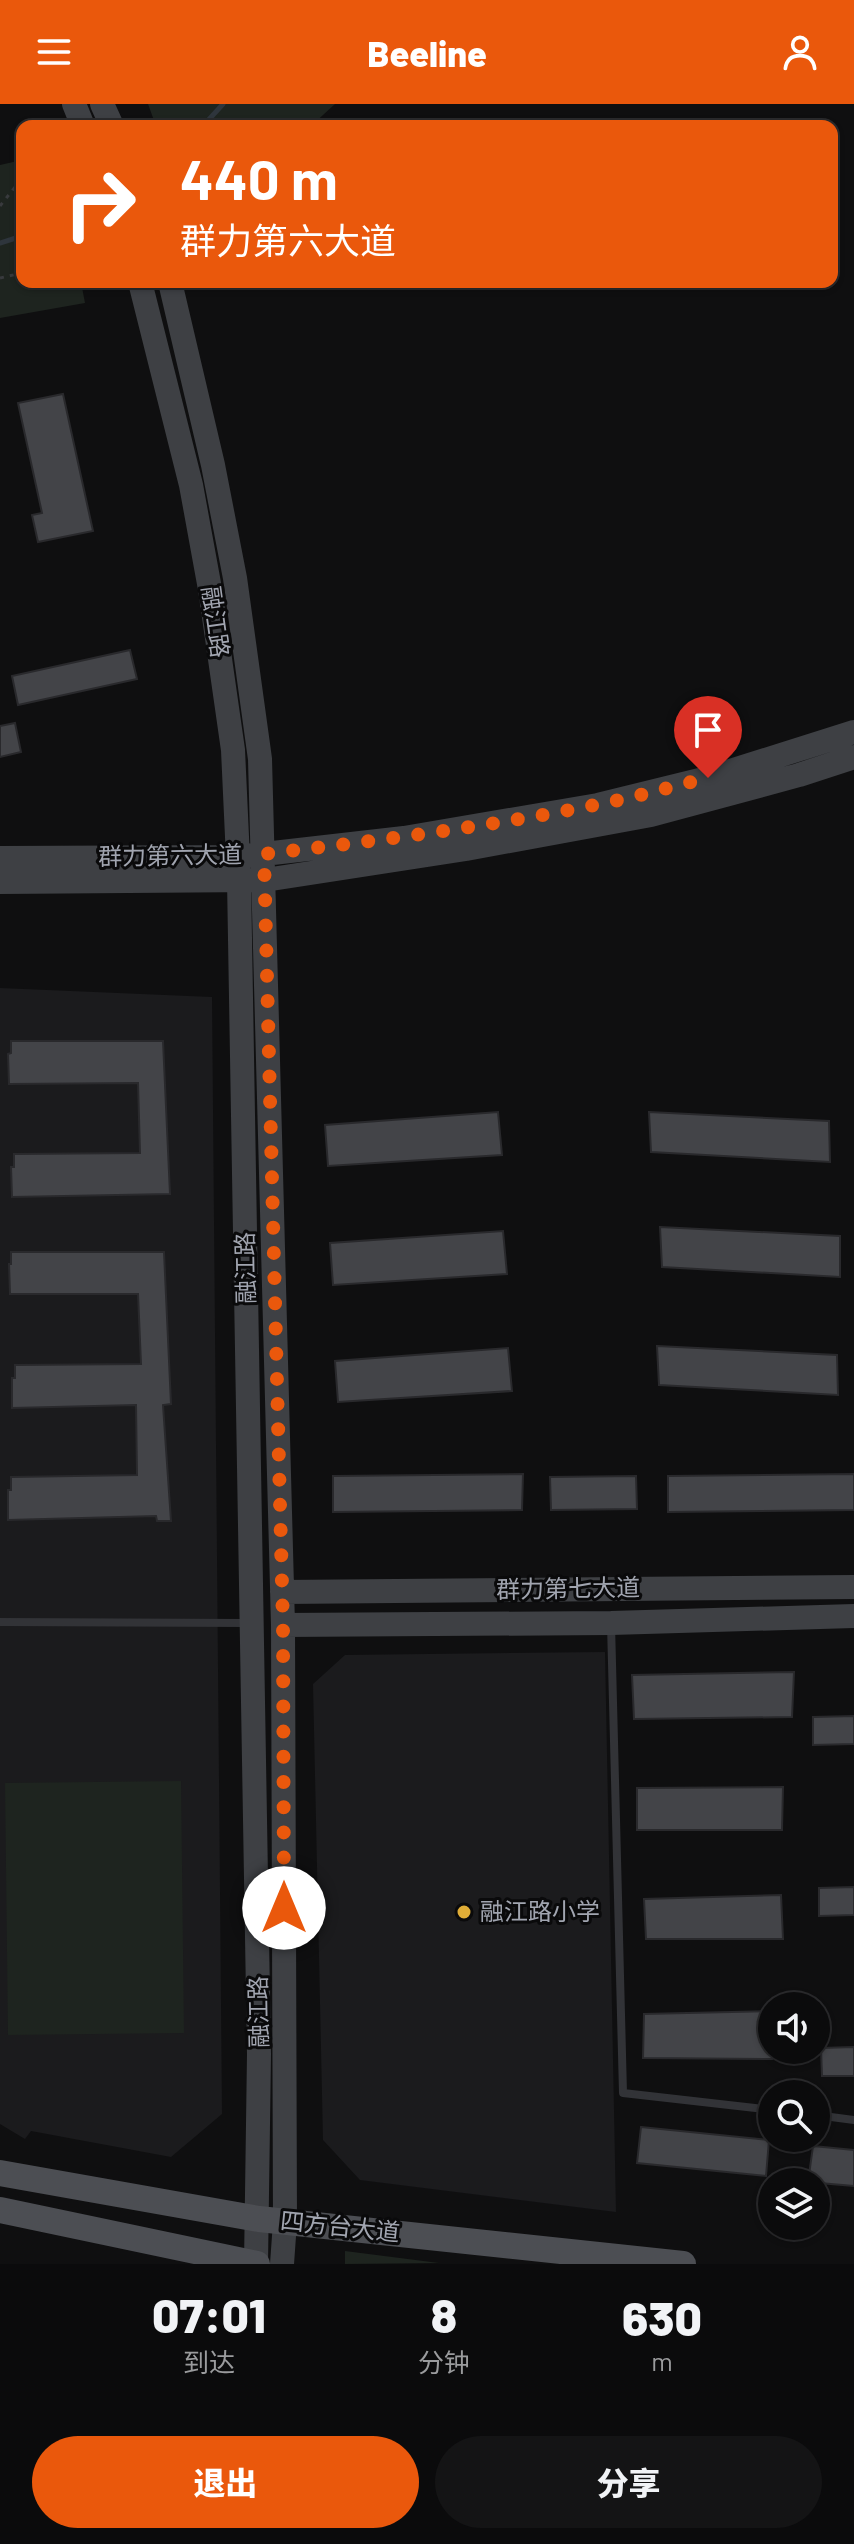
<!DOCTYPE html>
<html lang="zh">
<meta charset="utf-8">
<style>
body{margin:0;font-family:Barlow,"Noto Sans SC",sans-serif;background:#141415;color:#f1f3f6;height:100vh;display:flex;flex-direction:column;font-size:30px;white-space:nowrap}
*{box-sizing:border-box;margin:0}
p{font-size:26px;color:#9a9b9d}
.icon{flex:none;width:44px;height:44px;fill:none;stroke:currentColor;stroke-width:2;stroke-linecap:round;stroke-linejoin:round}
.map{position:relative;height:2160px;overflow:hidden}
.sheet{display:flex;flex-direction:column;background:#0b0b0c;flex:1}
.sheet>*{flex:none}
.guide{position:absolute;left:16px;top:16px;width:822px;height:168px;border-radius:16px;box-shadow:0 2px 6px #0004,0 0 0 2px #2b2b2d;background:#ea580c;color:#fff;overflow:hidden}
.fabs{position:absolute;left:758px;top:1888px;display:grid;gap:16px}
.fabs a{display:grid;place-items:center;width:72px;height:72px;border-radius:50%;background:#0b0b0c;box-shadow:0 2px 6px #0004,0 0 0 2px #2b2b2d;font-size:40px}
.pin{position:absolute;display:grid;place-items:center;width:68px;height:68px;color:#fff;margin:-82px -34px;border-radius:50% 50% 50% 0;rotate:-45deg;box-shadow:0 0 8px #0007}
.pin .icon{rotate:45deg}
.me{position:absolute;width:88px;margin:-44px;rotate:0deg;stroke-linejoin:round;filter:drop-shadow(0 0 6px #0008)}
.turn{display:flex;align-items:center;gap:28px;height:168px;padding:0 32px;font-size:36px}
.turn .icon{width:104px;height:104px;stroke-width:2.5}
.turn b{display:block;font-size:56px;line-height:68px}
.eta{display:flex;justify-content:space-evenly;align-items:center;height:136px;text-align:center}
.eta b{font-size:48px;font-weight:800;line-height:56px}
.cta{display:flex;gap:16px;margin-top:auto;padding:16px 32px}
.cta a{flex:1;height:92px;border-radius:48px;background:#ea580c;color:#fff;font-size:32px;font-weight:800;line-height:92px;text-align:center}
.cta a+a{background:#141415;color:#f1f3f6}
header{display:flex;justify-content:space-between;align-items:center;height:104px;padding:0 32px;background:#ea580c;color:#fff;font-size:36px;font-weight:800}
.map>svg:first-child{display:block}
.built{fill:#1b1b1d}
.green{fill:#1e241f}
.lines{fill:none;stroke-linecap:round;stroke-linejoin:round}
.stream{stroke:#2e353c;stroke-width:5}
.building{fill:#434448;stroke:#29292c;stroke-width:2}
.path{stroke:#383a3d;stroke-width:3;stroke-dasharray:4 6;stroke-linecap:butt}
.lane{stroke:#323337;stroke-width:8}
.secondary{stroke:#3e4044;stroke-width:24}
.primary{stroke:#4c4e53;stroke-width:26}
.route{stroke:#ea580c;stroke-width:14;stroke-dasharray:0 25.2}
.poi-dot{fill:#e0ad37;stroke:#0a0a0b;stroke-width:3}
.labels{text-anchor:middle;stroke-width:6;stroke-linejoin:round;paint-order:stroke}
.street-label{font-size:24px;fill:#a1a5b0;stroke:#0a0a0b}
.poi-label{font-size:24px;fill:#a1a5b0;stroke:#0a0a0b;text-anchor:start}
</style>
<header><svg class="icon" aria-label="menu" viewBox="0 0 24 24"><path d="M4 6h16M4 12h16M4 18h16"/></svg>Beeline<svg class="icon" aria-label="person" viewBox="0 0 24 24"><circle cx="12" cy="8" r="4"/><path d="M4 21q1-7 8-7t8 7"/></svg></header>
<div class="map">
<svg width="854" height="2160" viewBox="0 0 854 2160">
<rect width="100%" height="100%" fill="#0f0f10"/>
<!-- built -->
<path class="built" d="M0 884 212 893 222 2010 171 2053 31 2027 25 2035 0 2020Z
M605 1548 616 2108 360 2076 323 2036 313 1580 345 1551Z"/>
<!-- green -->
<path class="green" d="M148 0H335L311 22H156Z
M22 56V178H81L85 199 0 214V61Z
M181 1677 184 1929 8 1931 5 1679Z
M345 2147 439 2159 345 2160Z"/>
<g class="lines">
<!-- stream -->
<path class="stream" d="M203 22 223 0
M0 139 22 132"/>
</g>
<!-- building -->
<path class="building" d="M63 290 93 427 38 438 32 411 42 409 18 299Z
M130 546 137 575 18 601 12 572Z
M15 619 21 648 0 653V622Z
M11 937H163L170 1090 12 1093 11 1063H14V1050L140 1049 138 979 9 980 8 950 11 949Z
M498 1008 502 1051 328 1062 325 1021Z
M649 1008 829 1017 830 1058 651 1048Z
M660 1123 840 1132V1173L662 1163Z
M503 1127 507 1170 333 1181 330 1139Z
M11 1148H164L171 1300 163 1301 171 1417H157L156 1412 8 1416V1386H11V1373L137 1371 136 1301 12 1304V1274H15V1261L141 1260 138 1190H10L9 1160H11Z
M657 1242 837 1251 838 1291 659 1281Z
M508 1244 512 1287 338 1298 335 1257Z
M523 1370 522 1406 333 1408V1372Z
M854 1370V1406L668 1408V1372Z
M636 1372 637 1405 551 1406 550 1373Z
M794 1568 792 1613 634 1615 632 1571Z
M854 1612V1640L813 1641V1613Z
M783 1683 782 1726H637V1684Z
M854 1783V1811L819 1812V1784Z
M781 1791 783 1835H646L644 1795Z
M772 1907V1955L643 1954 644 1910Z
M854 1943V1972H822L821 1944Z
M641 2023 769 2036 766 2072 637 2059Z
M813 2042 854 2046V2082L808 2078Z"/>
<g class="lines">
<!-- path -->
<path class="path" d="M0 102 19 78H22
M0 174 22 169"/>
<!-- lane -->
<path class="lane" d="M0 1518 248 1519
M611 1520 623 1989 772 2006
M816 2011 854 2016"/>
<!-- secondary -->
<path class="secondary" d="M74 0 83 22
M102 0 112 22
M140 178 191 381 210 485 233 646 239 776 259 1950 256 2160
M170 178 213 361 235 474 260 655 283 1521 285 2118 282 2160
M0 754 238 753 404 734 598 701 708 674 854 628
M0 778 265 776 466 745 651 711 799 671 854 653
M282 1488 854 1483
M283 1521 611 1519 854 1512"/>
<!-- primary -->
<path class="primary" d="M0 2069 259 2115 683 2160
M0 2106 257 2160"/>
</g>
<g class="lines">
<!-- route -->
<path class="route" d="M284 1804 283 1521 264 750C375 737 486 723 595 701 633 694 670 683 708 674"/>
</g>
<!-- markers -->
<circle class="poi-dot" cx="464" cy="1808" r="8"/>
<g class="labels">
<!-- street labels -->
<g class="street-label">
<text transform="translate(215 518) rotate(82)" y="8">融江路</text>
<text transform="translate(170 752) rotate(-1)" y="8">群力第六大道</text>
<text transform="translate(246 1164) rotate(-91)" y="8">融江路</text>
<text transform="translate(568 1485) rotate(-1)" y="8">群力第七大道</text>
<text transform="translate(259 1908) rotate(-91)" y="8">融江路</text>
<text transform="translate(340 2123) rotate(6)" y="8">四方台大道</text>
</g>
<!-- poi labels -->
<g class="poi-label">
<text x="480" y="1816">融江路小学</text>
</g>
</g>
</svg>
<div class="fabs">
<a><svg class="icon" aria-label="sound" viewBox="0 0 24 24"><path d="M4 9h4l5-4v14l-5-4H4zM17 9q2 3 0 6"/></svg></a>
<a><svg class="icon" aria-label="search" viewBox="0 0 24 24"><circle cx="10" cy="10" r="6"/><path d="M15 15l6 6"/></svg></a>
<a><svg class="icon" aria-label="layers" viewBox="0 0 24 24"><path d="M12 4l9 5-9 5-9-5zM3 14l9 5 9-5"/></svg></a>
</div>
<div class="pin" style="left:708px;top:674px;background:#d93025"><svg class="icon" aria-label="arrive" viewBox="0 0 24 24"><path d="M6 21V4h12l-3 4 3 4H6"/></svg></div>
<svg class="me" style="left:284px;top:1804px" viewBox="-20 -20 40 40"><circle r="19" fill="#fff"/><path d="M0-13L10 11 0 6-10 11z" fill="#ea580c"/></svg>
<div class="guide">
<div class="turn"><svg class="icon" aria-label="right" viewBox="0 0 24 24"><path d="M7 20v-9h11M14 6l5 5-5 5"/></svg><div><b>440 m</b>群力第六大道</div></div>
</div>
</div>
<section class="sheet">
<div class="eta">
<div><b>07:01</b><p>到达</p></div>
<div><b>8</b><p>分钟</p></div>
<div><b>630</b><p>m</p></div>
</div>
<div class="cta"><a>退出</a><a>分享</a></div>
</section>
